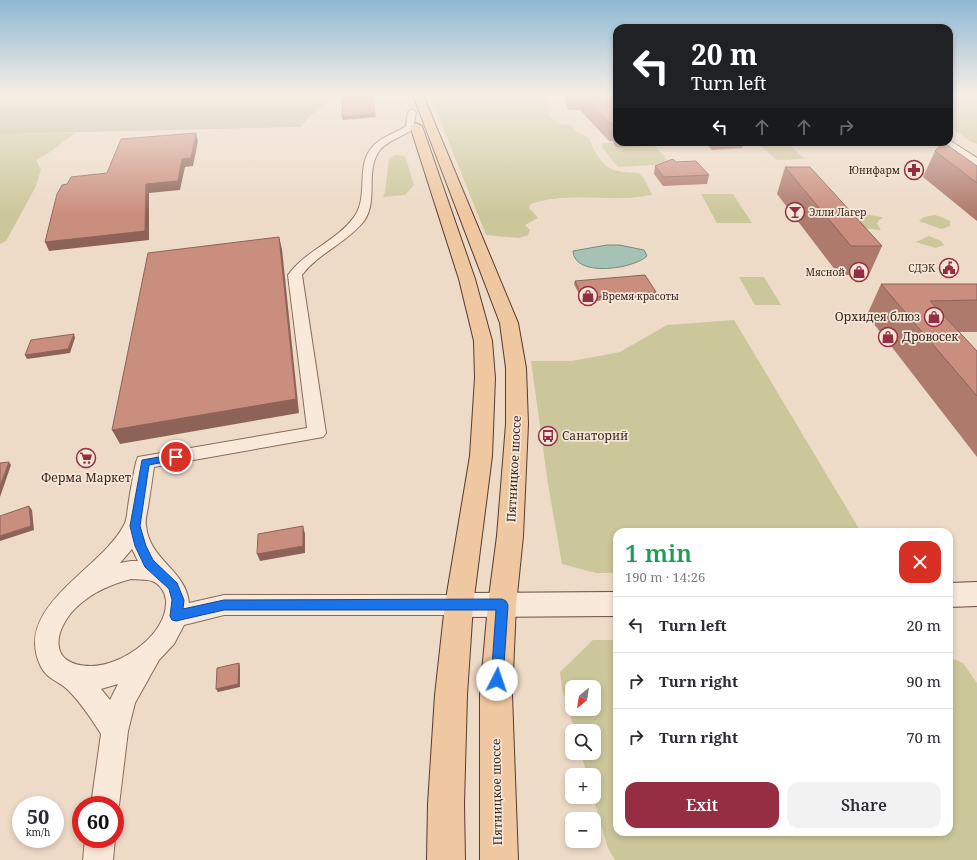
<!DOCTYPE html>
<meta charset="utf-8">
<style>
body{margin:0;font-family:"Noto Serif",serif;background:#f2f2f3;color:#2b2b33;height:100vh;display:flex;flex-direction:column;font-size:15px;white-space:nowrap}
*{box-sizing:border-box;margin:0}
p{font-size:13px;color:#7c7c81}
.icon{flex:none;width:22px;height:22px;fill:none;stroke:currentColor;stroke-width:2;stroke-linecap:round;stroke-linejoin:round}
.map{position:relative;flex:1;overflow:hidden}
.side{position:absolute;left:613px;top:528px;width:340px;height:308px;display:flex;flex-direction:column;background:#fff;border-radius:12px;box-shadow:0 2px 6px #0003}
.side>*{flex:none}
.guide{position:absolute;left:613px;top:24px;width:340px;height:122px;border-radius:12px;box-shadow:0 2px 6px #0003;background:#202124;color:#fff;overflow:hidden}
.needle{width:26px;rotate:210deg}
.tools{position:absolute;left:565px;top:680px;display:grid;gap:8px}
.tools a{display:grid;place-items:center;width:36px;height:36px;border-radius:8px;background:#fff;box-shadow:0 2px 6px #0003;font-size:20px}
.speed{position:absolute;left:12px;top:796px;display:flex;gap:8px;font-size:20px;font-weight:700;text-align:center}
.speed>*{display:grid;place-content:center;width:52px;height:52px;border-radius:50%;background:#fff;box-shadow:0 2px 6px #0003;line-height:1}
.speed small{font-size:10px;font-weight:400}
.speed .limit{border:6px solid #d22;background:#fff;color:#111}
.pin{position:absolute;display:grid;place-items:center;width:34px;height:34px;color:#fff;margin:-17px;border:2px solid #fff;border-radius:50%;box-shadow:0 1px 4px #0007}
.me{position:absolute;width:44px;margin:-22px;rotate:4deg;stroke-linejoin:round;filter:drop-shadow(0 0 3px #0008)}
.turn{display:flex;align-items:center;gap:14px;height:84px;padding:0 12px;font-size:18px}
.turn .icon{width:52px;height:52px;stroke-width:2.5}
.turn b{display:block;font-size:28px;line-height:34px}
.lanes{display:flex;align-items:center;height:38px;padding:0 12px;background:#0003;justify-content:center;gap:20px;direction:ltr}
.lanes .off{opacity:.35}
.round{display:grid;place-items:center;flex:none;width:42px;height:42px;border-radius:12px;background:#f2f2f3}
.head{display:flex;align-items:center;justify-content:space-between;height:68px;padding:0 12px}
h1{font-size:24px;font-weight:600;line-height:30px;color:#1e9e55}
.action{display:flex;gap:8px;margin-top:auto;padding:8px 12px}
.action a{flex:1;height:46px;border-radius:12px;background:#962e43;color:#fff;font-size:16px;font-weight:600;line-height:46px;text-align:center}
.action a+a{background:#f2f2f3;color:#2b2b33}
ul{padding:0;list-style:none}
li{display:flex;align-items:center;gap:12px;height:56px;padding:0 12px;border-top:1px solid #e1e1e2}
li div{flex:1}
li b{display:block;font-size:15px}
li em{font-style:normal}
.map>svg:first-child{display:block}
.green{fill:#cbc79a;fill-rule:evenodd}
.cemetery{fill:#c1be99}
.water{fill:#a8c1b5;stroke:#6e9081}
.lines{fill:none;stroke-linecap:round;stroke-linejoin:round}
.street-casing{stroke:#896b5c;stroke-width:2}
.secondary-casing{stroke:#6a4c3f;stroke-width:2}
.primary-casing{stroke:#573b30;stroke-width:2}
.street{fill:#f8e9da;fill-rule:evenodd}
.secondary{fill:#f8e9da;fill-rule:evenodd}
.primary{fill:#efc7a0;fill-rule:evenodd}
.wall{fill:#ae7a6c}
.shaded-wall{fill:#8d6358}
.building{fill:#ca8e7e;stroke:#8d6358}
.route{fill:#1a73e8;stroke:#114b97}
.labels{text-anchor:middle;stroke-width:3.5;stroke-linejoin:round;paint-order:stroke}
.far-poi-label{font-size:10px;fill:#392720;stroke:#f5e6d6;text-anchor:end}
.poi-label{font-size:12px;fill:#392720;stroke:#f5e6d6;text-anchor:start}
.street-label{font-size:12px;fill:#392720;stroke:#f5e6d6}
</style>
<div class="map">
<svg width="977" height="860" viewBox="0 0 977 860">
<rect width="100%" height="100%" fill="#eddac7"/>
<!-- green -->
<path class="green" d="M430 95H545L549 116 559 124 572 125 576 131 589 138C592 147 600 162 608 167 616 173 629 172 639 173L645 180 652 195C643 196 634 198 624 198 594 199 560 194 531 204L529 208 538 218 525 225 530 230 528 235 519 238 486 235Z
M949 95H977V144L971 142 949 126Z
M75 133 50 152 36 160 41 170 35 188 6 241 0 244V134Z
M652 142 670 164 618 167 602 147 603 143Z
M756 142H786L805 159 777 160Z
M395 155 405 156 414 185 405 195 383 197 385 192 389 158Z
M701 194H733L752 223H717Z
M853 215H870L882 217 883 218 879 220 877 224 881 230 862 228Z
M935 215 944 218 950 221V226L941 229 919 221 924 217Z
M929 236 941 241 944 245 936 248 916 242Z
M739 277H764L781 305H755Z
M734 320 861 532H617V573H596L562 564 548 484 531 361H572L620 352 667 325Z
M593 640H617V832H949V657L963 663 977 683V860H615L608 848 593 797 594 775H587L581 753H594V731H575L562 688 560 672ZM572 687H594V709H572Z"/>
<!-- cemetery -->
<path class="cemetery" d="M0 95H335L307 119 301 127 0 134Z"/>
<!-- water -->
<path class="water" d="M607 245H619L644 250 647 256C634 269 574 278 573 251Z"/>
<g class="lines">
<defs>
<path id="street" d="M412 109 416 112 413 129C403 137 388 140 380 150 364 171 379 200 364 221 347 243 318 253 302 275L326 433 323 437 154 467C152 481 150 494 148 507 147 513 145 520 146 526 150 561 186 570 189 603L224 595H459L467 598 471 605 467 612 459 615H224L184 625 174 644 159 660 135 703 128 731 119 805 115 815V805H91L101 734C91 718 81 703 68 690 59 681 47 679 41 667 11 607 101 570 124 525 127 520 127 513 128 507 130 492 133 477 136 462L138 457 307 428 288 275C306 250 337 241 354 217 370 195 354 165 374 145 383 136 396 133 406 126L408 112ZM132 549 138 561H131L120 563ZM131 579C138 580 146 579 152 581 160 584 165 592 166 600 168 634 122 666 91 666 45 666 54 626 80 604 95 591 112 584 131 579ZM118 684 110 700 101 689Z
M949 140 977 158V166L973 165 942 142H949Z
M85 839H115L113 860H83Z"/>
<path id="secondary" d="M977 582V606L949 607V583Z
M617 592V616L459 617 449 614 445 605 449 596 459 593Z"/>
<path id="primary" d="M413 95H423L518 323 526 368 528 424 523 536 516 605 512 695 518 860H480V695L488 605 497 536 506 424V368L500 323Z
M416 123 422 126 475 279 492 341 495 378 492 456 473 605 467 695 464 804 465 860H427L428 804 435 695 445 605 470 456 475 378 474 341 459 279 410 126Z"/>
</defs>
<!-- street casing -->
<use href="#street" class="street-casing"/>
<!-- secondary casing -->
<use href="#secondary" class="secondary-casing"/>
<!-- primary casing -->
<use href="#primary" class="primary-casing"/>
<!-- street -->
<use href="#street" class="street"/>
<!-- secondary -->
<use href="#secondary" class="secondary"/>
<!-- primary -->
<use href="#primary" class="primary"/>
</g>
<!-- wall -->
<path class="wall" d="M564 95H617V142H655L654 146 616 147 613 141H609L580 110H568Z
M704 142H744L742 148 712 150Z
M935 151 977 166V221L923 177Z
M655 166 709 175 707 184 663 186 654 174Z
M785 167 882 246 869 275H839L777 194Z
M575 281 656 292V296L583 302 574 284Z
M881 284H977V332H959L977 351V457L867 315Z"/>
<!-- shaded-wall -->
<path class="shaded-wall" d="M375 114 376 117 343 120 342 117Z
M196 133 198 141 193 166 185 167 180 190 149 193V240L49 251 45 242 146 184 182 159Z
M279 237 282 249 299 413 120 444 112 430Z
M74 334 75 338 70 353 27 359 25 355Z
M9 462 11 465 0 497V486Z
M29 506 32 510 34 530 0 541V536Z
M303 526 305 534V553L260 561 257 554Z
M239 663 240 666V687L218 692 216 689Z"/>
<!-- building -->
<path class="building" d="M343 95H372L375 114 342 117Z
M583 95H617V126L615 123 611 124Z
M196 133 191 158 182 159 178 181 146 184 145 231 45 242 57 194 62 185 67 184 71 177 107 173 121 139Z
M943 142 977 166V183L935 151Z
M673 159 676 162 696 161 709 175 664 177 655 166Z
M785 167H810L882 246H851Z
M279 237 296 399 112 430 148 253Z
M645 275 656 292 583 298 575 281Z
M881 284H977V300L930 301 977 351V396Z
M74 334 68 349 25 355 31 340Z
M9 462 0 486V463Z
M29 506 31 526 0 536V516Z
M303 526V546L257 554 258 534Z
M239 663 238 684 216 689 217 668Z"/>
<!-- sky -->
<linearGradient id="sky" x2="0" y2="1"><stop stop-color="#8eb9d4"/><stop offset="0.44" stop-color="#f7eee6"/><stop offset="1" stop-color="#f7eee6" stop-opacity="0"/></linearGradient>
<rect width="977" height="215" fill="url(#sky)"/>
<!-- route -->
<path class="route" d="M176 454 180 455 181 457 180 459 149 465 140 526 146 546 153 560 177 583 184 600 183 609 224 600 502 599 506 601 508 605 503 680 502 684 497 686 493 684 491 680 496 610H224L176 621 172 620 170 616 172 600 169 589 145 567 135 546 130 526 142 460Z"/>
<!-- icons -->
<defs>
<symbol id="pharmacy-ring" viewBox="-11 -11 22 22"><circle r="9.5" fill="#f5e6d6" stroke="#962e43" stroke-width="1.5"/><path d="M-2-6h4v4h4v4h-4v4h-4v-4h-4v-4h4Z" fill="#962e43"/></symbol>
<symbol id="bar-ring" viewBox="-11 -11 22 22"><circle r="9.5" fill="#f5e6d6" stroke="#962e43" stroke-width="1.5"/><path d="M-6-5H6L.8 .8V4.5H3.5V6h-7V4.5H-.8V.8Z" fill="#962e43"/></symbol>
<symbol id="civic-ring" viewBox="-11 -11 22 22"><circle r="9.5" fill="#f5e6d6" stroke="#962e43" stroke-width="1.5"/><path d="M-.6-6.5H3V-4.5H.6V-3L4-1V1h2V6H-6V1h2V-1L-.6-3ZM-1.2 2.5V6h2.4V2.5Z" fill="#962e43"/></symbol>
<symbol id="shop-ring" viewBox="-11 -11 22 22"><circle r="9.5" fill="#f5e6d6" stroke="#962e43" stroke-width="1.5"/><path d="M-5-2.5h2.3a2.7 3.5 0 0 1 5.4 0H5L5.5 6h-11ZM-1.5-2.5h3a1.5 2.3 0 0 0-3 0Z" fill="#962e43"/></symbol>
<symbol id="bus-ring" viewBox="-11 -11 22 22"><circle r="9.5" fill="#f5e6d6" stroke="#962e43" stroke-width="1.5"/><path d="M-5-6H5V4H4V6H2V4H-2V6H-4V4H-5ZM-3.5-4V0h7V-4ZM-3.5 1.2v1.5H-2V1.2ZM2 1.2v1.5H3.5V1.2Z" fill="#962e43"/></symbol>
<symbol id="supermarket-ring" viewBox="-11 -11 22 22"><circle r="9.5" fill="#f5e6d6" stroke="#962e43" stroke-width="1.5"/><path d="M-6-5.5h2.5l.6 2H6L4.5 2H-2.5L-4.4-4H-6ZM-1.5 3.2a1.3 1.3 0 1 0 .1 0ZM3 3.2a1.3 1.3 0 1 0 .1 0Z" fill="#962e43"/></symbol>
</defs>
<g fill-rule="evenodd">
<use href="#pharmacy-ring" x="903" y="159" width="22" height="22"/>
<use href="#bar-ring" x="784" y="201" width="22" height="22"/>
<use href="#civic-ring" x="938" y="257" width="22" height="22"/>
<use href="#shop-ring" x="848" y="261" width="22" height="22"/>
<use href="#shop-ring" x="577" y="285" width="22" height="22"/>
<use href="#shop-ring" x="923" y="306" width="22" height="22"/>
<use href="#shop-ring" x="877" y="326" width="22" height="22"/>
<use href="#bus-ring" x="537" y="425" width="22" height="22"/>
<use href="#supermarket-ring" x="75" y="447" width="22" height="22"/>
</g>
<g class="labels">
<!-- far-poi labels -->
<g class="far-poi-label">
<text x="900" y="174">Юнифарм</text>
<text x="809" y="216" text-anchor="start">Элли Лагер</text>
<text x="935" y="272">СДЭК</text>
<text x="845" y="276">Мясной</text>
<text x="602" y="300" text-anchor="start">Время красоты</text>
</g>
<!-- poi labels -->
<g class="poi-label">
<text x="920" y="321" text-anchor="end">Орхидея блюз</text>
<text x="902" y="341">Дровосек</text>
<text x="562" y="440">Санаторий</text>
<text x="86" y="482" text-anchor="middle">Ферма Маркет</text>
</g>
<!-- street labels -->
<g class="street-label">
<text transform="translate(514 469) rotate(-87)" y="4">Пятницкое шоссе</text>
<text transform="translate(497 792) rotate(-91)" y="4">Пятницкое шоссе</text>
</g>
</g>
</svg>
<div class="tools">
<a><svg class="needle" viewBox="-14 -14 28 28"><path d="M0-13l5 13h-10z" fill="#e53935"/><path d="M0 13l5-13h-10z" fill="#7c7c81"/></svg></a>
<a><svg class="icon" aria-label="search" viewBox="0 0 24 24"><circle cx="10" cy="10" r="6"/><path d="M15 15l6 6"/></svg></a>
<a>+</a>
<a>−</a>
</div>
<div class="speed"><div>50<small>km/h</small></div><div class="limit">60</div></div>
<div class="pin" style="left:176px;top:457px;background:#d93025"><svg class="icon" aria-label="arrive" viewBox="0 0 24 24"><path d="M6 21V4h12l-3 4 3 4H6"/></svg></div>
<svg class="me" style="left:497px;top:680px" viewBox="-20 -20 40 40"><circle r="19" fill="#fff"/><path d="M0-13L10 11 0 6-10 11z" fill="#1a73e8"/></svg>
<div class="guide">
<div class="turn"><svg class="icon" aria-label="left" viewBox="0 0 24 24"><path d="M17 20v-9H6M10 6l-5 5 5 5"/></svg><div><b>20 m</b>Turn left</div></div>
<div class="lanes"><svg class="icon" aria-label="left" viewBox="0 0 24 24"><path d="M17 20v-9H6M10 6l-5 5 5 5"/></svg><svg class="icon off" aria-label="ahead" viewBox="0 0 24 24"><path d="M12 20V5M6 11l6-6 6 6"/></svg><svg class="icon off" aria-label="ahead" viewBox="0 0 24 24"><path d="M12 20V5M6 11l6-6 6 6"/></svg><svg class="icon off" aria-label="right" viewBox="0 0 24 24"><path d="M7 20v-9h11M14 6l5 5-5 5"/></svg></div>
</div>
<section class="side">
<div class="head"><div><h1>1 min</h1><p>190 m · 14:26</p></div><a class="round" style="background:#d93025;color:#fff"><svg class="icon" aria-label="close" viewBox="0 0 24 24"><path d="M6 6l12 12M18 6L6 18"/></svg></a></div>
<ul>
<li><svg class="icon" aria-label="left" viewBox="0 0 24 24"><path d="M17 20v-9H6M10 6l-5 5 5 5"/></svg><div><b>Turn left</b></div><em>20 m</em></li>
<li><svg class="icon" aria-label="right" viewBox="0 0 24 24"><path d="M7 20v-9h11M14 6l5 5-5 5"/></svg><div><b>Turn right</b></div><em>90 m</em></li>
<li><svg class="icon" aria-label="right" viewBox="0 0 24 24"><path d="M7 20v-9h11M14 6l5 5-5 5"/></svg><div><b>Turn right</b></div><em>70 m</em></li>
</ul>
<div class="action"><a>Exit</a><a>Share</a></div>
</section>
</div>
